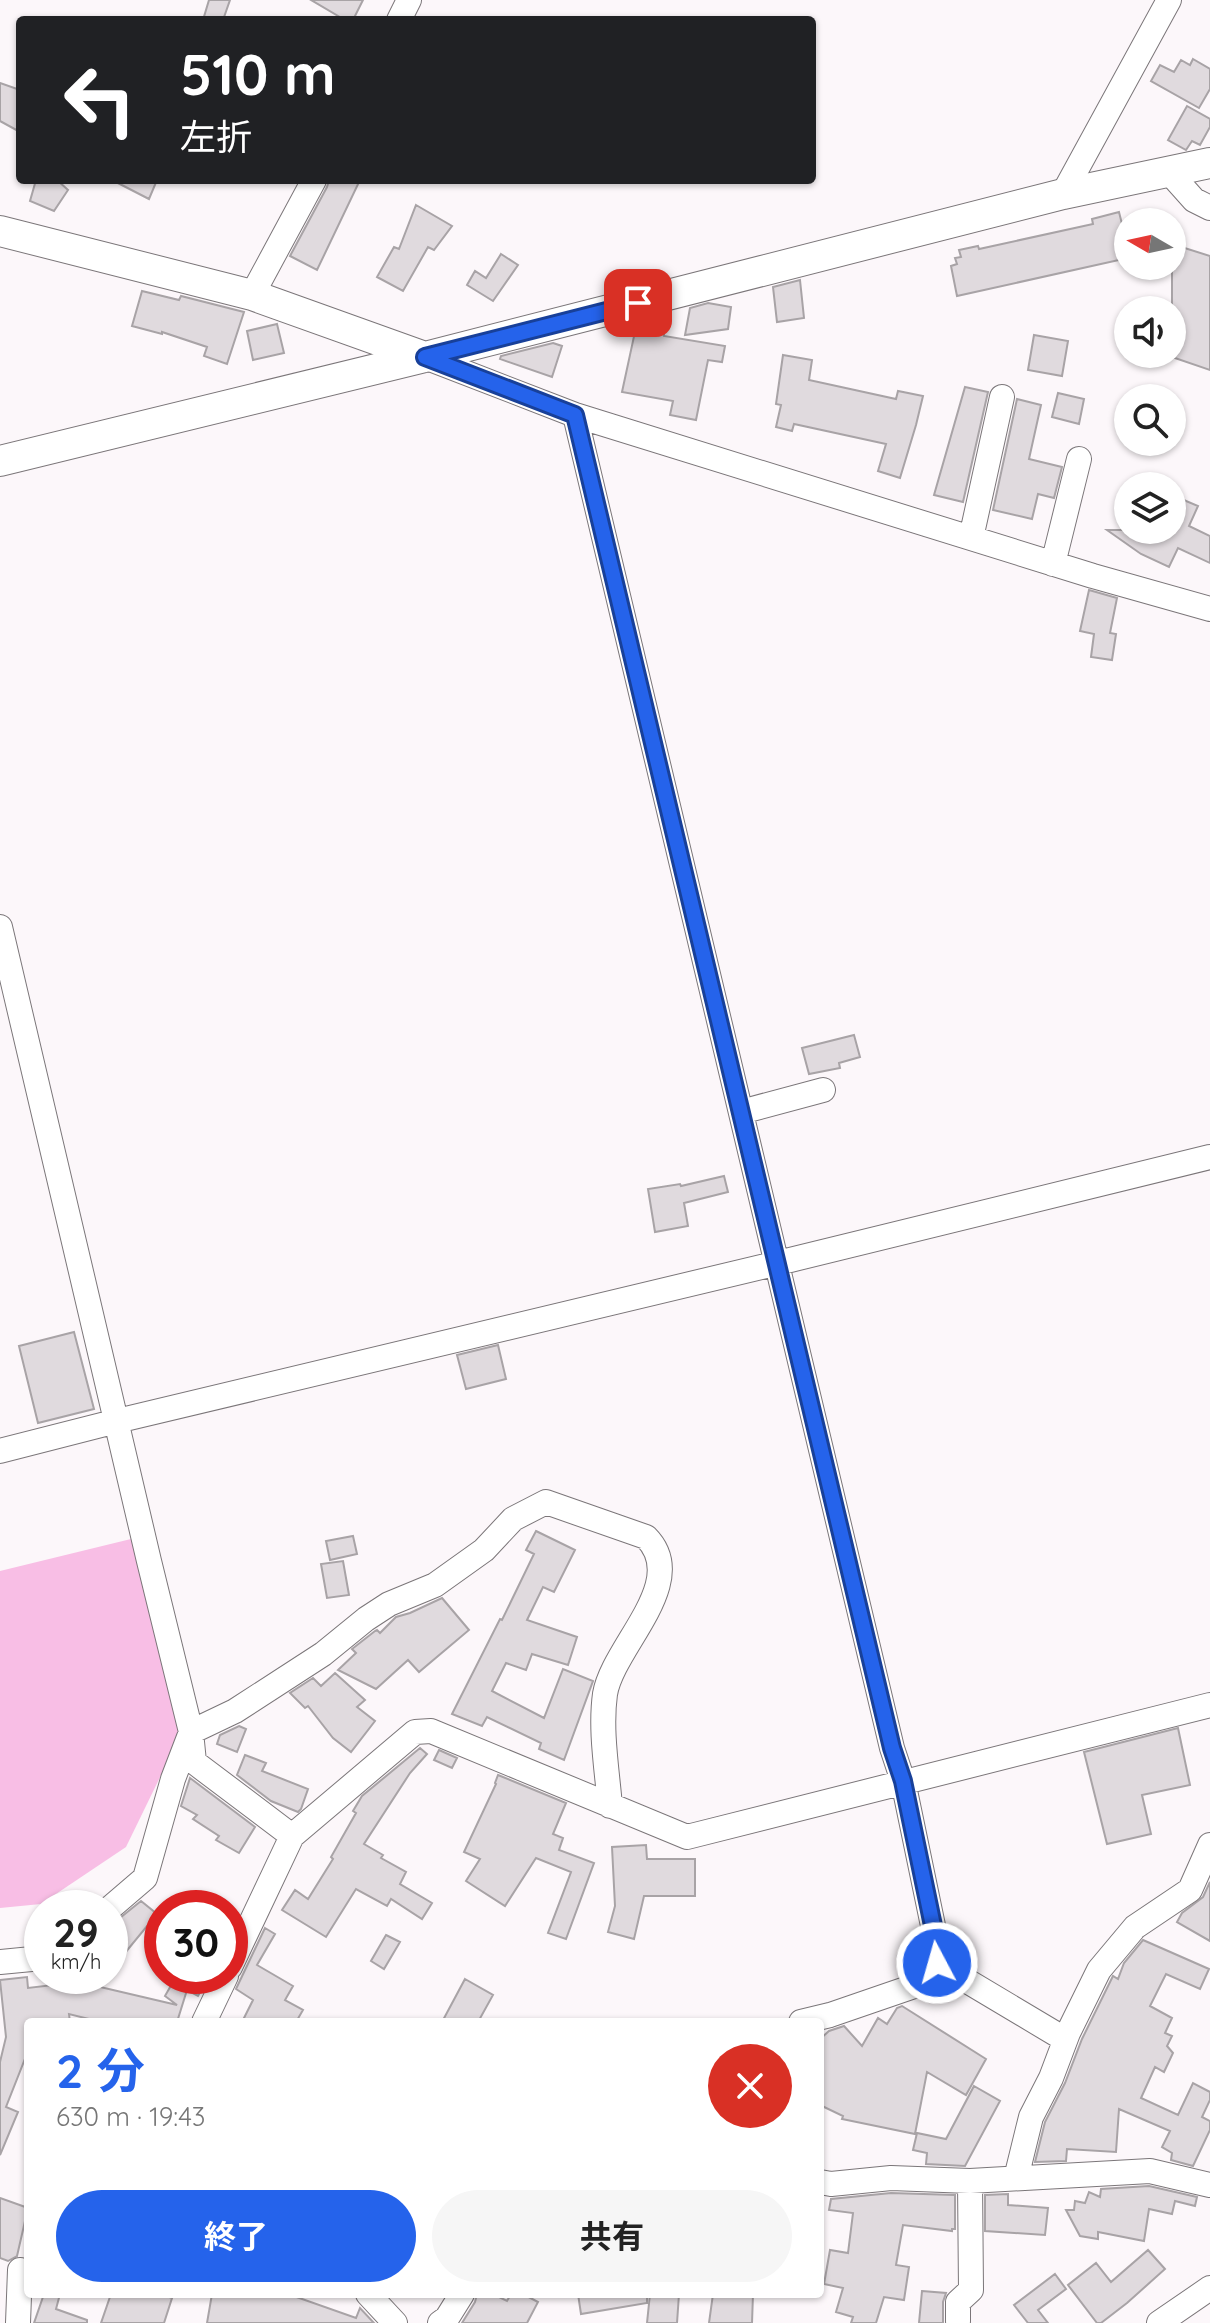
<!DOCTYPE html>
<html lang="ja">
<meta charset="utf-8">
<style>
body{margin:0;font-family:Quicksand,"Noto Sans JP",sans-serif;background:#f6f6f6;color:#222;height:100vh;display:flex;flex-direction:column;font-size:30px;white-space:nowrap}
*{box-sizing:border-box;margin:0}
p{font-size:26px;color:#767676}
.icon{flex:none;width:44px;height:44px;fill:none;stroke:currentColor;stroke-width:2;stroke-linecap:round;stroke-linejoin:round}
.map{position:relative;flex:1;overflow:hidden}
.sheet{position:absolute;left:24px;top:2018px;width:800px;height:280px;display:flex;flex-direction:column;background:#fff;border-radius:8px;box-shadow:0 2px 6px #0004}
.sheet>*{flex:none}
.top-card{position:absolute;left:16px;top:16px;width:800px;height:168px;border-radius:8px;box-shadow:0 2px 6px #0004;background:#202124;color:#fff;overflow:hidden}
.needle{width:52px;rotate:279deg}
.fabs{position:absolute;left:1114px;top:208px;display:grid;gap:16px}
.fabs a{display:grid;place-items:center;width:72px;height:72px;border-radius:50%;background:#fff;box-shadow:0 2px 6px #0004;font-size:40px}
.speed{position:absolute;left:24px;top:1890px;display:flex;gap:16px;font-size:40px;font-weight:700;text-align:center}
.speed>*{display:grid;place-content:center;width:104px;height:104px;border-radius:50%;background:#fff;box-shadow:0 2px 6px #0004;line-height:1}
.speed small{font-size:20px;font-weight:400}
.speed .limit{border:12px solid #d22;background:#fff;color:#111}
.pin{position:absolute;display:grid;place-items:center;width:68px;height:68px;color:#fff;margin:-34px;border-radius:16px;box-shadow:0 4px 12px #0006}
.me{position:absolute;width:88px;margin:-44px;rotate:354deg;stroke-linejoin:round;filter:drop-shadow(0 0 6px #0008)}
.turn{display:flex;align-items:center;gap:28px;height:168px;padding:0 32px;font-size:36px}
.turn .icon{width:104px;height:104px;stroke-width:2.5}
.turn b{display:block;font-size:56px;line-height:68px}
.round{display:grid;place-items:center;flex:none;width:84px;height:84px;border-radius:42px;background:#f6f6f6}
.head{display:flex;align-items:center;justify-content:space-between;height:136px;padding:0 32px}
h1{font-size:48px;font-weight:700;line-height:60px;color:#2563eb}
.button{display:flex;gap:16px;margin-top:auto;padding:16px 32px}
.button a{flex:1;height:92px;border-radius:48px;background:#2563eb;color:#fff;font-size:32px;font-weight:700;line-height:92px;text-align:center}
.button a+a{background:#f6f6f6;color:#222}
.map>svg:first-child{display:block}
.green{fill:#f8bee5}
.building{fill:#e0dade;stroke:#a8a3a6;stroke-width:2}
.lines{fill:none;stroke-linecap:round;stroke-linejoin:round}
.minor-casing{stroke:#7b7679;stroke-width:26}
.tertiary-casing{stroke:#7b7679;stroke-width:32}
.minor{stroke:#fff;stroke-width:24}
.tertiary{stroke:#fff;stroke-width:30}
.route-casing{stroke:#184099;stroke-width:20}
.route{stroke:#2563eb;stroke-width:14}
</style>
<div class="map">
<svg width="1210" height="2323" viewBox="0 0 1210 2323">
<rect width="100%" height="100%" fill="#fcf7fa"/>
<!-- green -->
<path class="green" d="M135 1538 182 1732 126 1847 41 1904 0 1908V1571Z"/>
<!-- building -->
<path class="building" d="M209 0H230L223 20H203Z
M311 0H363L353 20H345Z
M1193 59 1210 69V89L1199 108 1151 81 1160 65 1174 72 1181 60 1190 65Z
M0 83 20 90V132L0 121Z
M1187 106 1210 119V127L1200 145 1192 141 1186 150 1168 140Z
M36 180H57L68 190 54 211 30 201Z
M112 180H157L149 199Z
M329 180H360L317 270 290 256 327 187Z
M416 205 452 226 434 250 428 247 403 291 377 277 394 247 399 249Z
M1119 212 1128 248V258L957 296 951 266 957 264 955 258 961 257 959 250 978 246 979 249 1093 224 1092 219Z
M1172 244 1210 256V370L1172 357Z
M501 254 518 265 493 301 467 285 475 271 486 278Z
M800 280 804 318 777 322 773 287Z
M142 291 179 300 181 296 244 312 227 364 204 356 207 347 162 332V334L132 326Z
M708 303 731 307 728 329 685 335 690 308Z
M277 324 284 353 253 360 247 331Z
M636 327 664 331V336L725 346 722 362 708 360 696 420 670 415 673 401 622 392Z
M1034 335 1068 341 1062 376 1028 370Z
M553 343 562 346 552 377 500 359 501 356Z
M783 355 812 360 809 380 896 399 898 391 923 396 916 425 900 478 878 471 886 444 794 424 792 431 776 427 781 405 776 404Z
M965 387 988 392 963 502 934 495Z
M1058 393 1084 399 1079 424 1052 417Z
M1017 399 1041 405 1029 459 1062 467 1054 498 1038 494 1032 519 993 510Z
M1172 495 1198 506 1189 526 1210 536V563L1178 548 1169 567 1141 554 1107 530H1172Z
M1089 590 1117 598 1110 633 1116 634 1112 660 1091 657 1094 634 1080 631Z
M854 1035 860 1057 839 1063 840 1068 809 1074 802 1048Z
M724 1176 728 1192 684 1203 688 1226 655 1232 648 1189 680 1184 681 1186Z
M74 1332 94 1409 38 1423 19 1346Z
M498 1345 506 1379 466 1389 457 1355Z
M536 1531 575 1550 554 1592 543 1587 527 1620 577 1637 568 1665 532 1654 526 1670 506 1663 492 1691 544 1718 563 1669 593 1681 564 1760 539 1749 541 1743 487 1717 482 1726 452 1714 500 1619 502 1620 534 1554 526 1550Z
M353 1536 357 1554 330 1560 326 1541Z
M343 1561 349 1595 327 1598 321 1564Z
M442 1598 469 1630 419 1672 408 1660 376 1689 338 1670 356 1653 352 1649 375 1631 377 1630 380 1633 396 1617 410 1613Z
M335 1673 365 1700 357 1707 375 1721 351 1752 333 1738 308 1706 305 1708 290 1693 313 1678 321 1686Z
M239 1726 246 1729 237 1752 217 1744 220 1735Z
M1178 1728 1190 1785 1142 1795 1151 1834 1107 1844 1084 1752Z
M420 1748 427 1754 410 1773 364 1844 383 1855 381 1858 406 1872 400 1884 432 1903 422 1919 391 1899 387 1906 356 1889 326 1937 282 1910 295 1890 308 1899 333 1859 331 1857 356 1813 353 1811 362 1796Z
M439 1750 457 1758 452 1768 434 1760Z
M245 1755 266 1763 262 1771 308 1789 301 1809 298 1812 271 1801 237 1775Z
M498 1775 566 1803 553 1834 563 1838 559 1850 594 1863 566 1939 548 1933 571 1872 536 1858 505 1906 466 1881 480 1859 464 1852 496 1784 495 1783Z
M190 1778 255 1827 239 1853 216 1840 219 1836 193 1819 197 1815 181 1806Z
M646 1845 647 1859H695V1896H644L634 1939 608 1932 615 1906 612 1847Z
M1210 1882V1941L1177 1922 1182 1913 1203 1897Z
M141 1901 157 1914 120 1959 110 1951V1926Z
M265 1928 275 1934 257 1965 293 1986 285 2000 303 2010 296 2022H242L253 2000 236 1989Z
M386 1935 400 1942 384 1969 371 1961Z
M1143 1940 1209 1969 1200 1989 1166 1974 1150 2006 1172 2018 1165 2033 1172 2036 1167 2046 1173 2053 1164 2072 1155 2067 1141 2098 1178 2115 1193 2083 1210 2092V2100L1202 2117 1210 2121V2130L1193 2166 1171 2160 1172 2153 1162 2147 1170 2131 1119 2109 1116 2152 1067 2149 1066 2161 1035 2162 1045 2122 1065 2083 1082 2039 1112 1978 1113 1976 1118 1979 1124 1963Z
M162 1976H209L198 1996 187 1990 177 2022H101L69 2014 70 2022H28V2051L6 2107 18 2112 0 2155V2062L6 2037 0 1980 27 1977 28 1988 79 1982 177 2005 165 1996 173 1982Z
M465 1979 493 1995 478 2022H442Z
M902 2006 986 2059 966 2095 927 2072 915 2134 842 2119 843 2116 820 2105V2039L829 2031 844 2026 862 2046 878 2018 887 2024 897 2008Z
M974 2086 1000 2101 965 2166 926 2164 927 2153 913 2150 917 2133 946 2139Z
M1149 2186 1197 2197 1195 2206 1175 2201 1172 2214 1149 2209 1144 2241 1098 2232V2239L1080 2236 1066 2210H1074L1075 2201 1085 2203 1089 2192 1100 2197 1101 2189Z
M891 2193 955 2195V2229H952V2231L903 2225 896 2265 909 2267 904 2300 884 2297 876 2323H851L853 2317 836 2312 843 2288 824 2284 830 2250 848 2253 853 2213 829 2210 831 2199Z
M1008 2194V2205L1048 2208 1045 2235 985 2231V2195Z
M0 2198 28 2208 17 2256 8 2261 0 2258Z
M1148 2250 1165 2269 1127 2303 1101 2323H1097L1068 2285 1096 2263 1111 2282Z
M1055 2274 1066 2289 1038 2310 1048 2323H1028L1014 2305Z
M922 2291 946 2293 943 2302V2323H919Z
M44 2294H60L56 2309 87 2320V2323H34Z
M111 2294H161L172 2298 164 2323H101Z
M212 2294H288L356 2318 360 2308 374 2323H207Z
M477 2294H493L507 2301 511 2294H523L538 2302 527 2323H462L475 2302Z
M578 2294H647V2303L581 2314Z
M650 2294H679L677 2323H647Z
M713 2294H753L752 2323H709Z"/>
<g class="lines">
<defs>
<path id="minor" d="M399 20 409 0
M1169 172 1194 200 1210 208
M1063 194 1169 0
M252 295 314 180
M425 357 575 415 1093 576 1210 609
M575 415 892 1748 903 1781 937 1945C937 1960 937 1971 926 1982L830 2015 801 2022
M971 538 1002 397
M1053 564 1079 459
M0 927 149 1561 191 1732 194 1762 292 1836
M741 1112 823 1090
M0 1451 117 1421 778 1263 1210 1157
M110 1908 145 1878 173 1779 191 1732 235 1711 323 1654 366 1619 389 1604 435 1585 484 1550 513 1519 546 1502 646 1537C691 1582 613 1646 605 1694 600 1730 607 1770 610 1806
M0 1962 42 1958
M937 1963 1061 2037 1068 2033 1099 1970 1135 1927 1190 1890 1210 1845
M230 1967 292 1836 415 1732 431 1731 687 1837 1210 1705
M204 2022 226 1976
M1016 2178 1031 2117 1051 2078 1068 2033
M820 2182 831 2184 891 2178 970 2181 1150 2171 1210 2185
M368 2294 395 2323
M958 2321V2302L971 2290 970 2181
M18 2323 20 2270
M440 2323 447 2318 462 2294
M1159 2323 1210 2288"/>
<path id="tertiary" d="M0 231 252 295 425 357
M0 461 425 357 1063 194 1210 163"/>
</defs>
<!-- minor casing -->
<use href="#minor" class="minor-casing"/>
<!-- tertiary casing -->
<use href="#tertiary" class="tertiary-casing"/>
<!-- minor -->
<use href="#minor" class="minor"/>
<!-- tertiary -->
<use href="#tertiary" class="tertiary"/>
</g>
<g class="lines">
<defs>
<path id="route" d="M638 303 425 357 575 415 892 1748 903 1781 937 1945V1963"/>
</defs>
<!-- route casing -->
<use href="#route" class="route-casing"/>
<!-- route -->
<use href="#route" class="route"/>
</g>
</svg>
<div class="fabs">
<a><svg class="needle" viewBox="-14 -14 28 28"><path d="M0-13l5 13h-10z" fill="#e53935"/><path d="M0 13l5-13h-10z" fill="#767676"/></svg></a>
<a><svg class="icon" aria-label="sound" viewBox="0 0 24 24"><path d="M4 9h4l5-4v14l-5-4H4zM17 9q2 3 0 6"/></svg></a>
<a><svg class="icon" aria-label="search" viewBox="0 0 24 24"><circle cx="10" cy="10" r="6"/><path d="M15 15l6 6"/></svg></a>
<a><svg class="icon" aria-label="layers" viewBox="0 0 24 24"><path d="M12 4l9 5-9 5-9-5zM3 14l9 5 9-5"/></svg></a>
</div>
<div class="speed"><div>29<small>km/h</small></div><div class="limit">30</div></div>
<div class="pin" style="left:638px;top:303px;background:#d93025"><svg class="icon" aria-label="arrive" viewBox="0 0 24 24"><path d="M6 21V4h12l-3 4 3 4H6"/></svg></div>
<svg class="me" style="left:937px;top:1963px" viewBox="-20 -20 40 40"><circle r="17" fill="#2563eb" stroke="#fff" stroke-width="3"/><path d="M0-11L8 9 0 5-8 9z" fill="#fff"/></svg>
<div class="top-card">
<div class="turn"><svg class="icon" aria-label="left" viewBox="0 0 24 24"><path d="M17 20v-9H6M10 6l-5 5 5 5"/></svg><div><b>510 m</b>左折</div></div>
</div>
<section class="sheet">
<div class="head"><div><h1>2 分</h1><p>630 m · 19:43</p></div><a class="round" style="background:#d93025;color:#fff"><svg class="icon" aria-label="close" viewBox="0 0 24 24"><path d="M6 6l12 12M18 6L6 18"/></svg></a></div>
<div class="button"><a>終了</a><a>共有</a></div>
</section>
</div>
